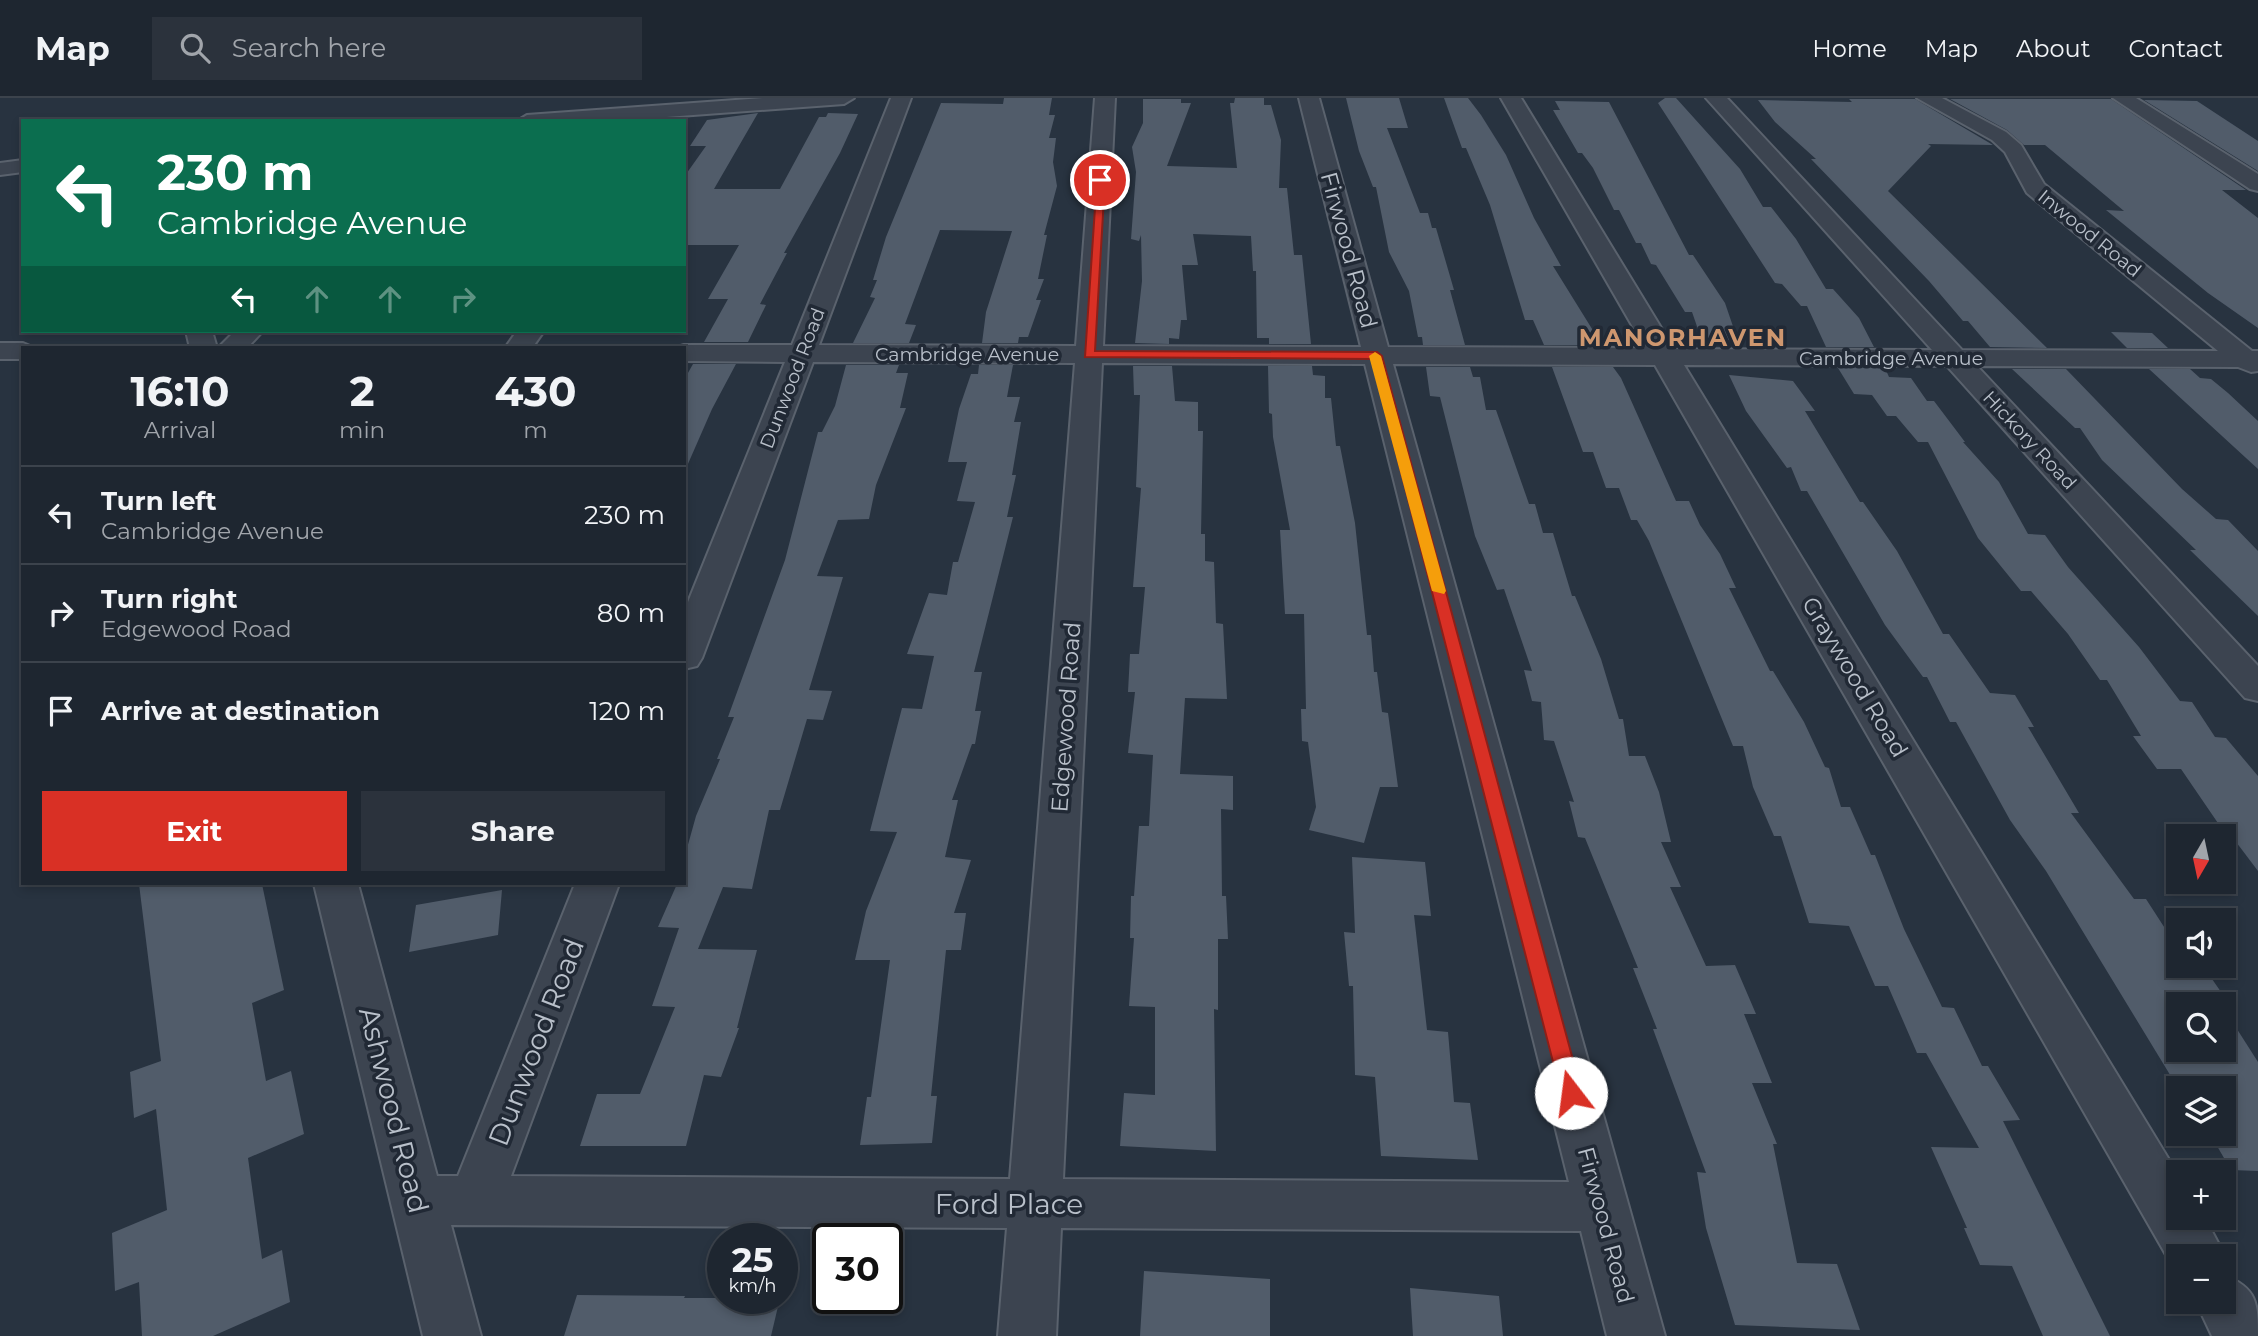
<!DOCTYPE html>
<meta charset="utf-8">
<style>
body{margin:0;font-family:Montserrat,sans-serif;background:#2b323c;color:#f1f3f6;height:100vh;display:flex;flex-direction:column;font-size:26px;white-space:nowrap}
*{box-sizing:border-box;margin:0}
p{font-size:23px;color:#a1a5ab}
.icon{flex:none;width:38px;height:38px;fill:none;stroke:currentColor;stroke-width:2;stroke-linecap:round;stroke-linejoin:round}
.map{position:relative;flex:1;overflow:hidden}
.sheet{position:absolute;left:21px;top:248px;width:665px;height:539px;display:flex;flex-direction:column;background:#1e2630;border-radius:0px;box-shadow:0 4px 10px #0003,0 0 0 2px #3c434c}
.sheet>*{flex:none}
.guide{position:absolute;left:21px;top:21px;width:665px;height:214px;border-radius:0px;box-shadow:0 4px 10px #0003,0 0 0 2px #3c434c;background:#0b6e4f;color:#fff;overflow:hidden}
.needle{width:46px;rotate:189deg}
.buttons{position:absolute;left:2166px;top:726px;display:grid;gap:14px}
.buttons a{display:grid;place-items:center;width:70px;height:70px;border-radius:0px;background:#1e2630;box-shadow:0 4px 10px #0003,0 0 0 2px #3c434c;font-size:35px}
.speed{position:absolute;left:707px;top:1125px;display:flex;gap:14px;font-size:35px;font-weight:700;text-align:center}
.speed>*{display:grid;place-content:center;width:91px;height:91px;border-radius:50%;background:#1e2630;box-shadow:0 4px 10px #0003,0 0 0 2px #3c434c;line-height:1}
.speed small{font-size:18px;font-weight:400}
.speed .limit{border:4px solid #111;border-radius:10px;background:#fff;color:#111}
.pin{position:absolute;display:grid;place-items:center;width:60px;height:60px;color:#fff;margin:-30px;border:4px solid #fff;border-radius:50%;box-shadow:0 2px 7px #0007}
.me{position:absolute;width:77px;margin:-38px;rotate:345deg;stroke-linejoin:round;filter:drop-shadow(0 0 5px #0008)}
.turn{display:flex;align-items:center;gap:24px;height:147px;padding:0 21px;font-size:32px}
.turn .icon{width:91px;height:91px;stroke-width:2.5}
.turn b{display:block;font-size:49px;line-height:60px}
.lanes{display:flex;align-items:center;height:66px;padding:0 21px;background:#0003;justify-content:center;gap:35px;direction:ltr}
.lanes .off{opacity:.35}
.eta{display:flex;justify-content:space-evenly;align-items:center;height:119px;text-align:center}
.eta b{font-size:42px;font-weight:700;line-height:49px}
.cta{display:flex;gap:14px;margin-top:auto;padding:14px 21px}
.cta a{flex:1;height:80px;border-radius:0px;background:#d93025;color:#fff;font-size:28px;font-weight:700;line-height:80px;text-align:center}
.cta a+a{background:#2b323c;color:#f1f3f6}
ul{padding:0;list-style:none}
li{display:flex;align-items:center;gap:21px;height:98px;padding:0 21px;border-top:2px solid #3c434c}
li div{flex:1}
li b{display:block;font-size:26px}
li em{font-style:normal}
header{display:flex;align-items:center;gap:42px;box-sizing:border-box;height:98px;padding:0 35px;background:#1e2630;border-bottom:2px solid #3c434c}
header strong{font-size:33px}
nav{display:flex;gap:38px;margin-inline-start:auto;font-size:24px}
.search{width:490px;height:63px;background:#2b323c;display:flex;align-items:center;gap:18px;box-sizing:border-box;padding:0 24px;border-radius:0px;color:#a1a5ab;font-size:26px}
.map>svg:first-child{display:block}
.building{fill:#515c6a;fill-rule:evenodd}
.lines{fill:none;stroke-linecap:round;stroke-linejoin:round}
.minor-casing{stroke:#5a626d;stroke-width:4}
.minor{fill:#3c4450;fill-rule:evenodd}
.route{fill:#d93025;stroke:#8d1f18;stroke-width:2}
.slow{fill:#f59e0b}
.labels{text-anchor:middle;stroke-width:7;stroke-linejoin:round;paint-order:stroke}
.far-street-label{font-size:19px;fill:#b9c0ca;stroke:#212935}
.street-label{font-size:23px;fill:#b9c0ca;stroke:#212935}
.far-district-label{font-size:24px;font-weight:bold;letter-spacing:2px;fill:#ce976f;stroke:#212935}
.near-street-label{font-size:28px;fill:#b9c0ca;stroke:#212935}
</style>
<header>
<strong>Map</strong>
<div class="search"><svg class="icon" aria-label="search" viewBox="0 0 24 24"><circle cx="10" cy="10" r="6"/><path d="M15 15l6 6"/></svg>Search here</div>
<nav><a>Home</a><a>Map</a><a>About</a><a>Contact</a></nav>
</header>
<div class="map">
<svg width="2258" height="1238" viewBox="0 0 2258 1238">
<rect width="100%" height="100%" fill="#283340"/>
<!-- building -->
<path class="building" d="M1004 0H1052L1049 17H1055L1049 40H1056L1053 64 1057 88 1044 137H1047L1038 181H1044L1036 202H1041L1028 239H1019L1018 245H982L986 214 1012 133 940 132 905 226 916 227 909 245H853L875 200 870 199 877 182H873L886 139 941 5 1003 6Z
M1235 0H1264V7H1271L1281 42 1279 90H1287L1294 157H1302L1311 246H1269V240H1257L1256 173H1253L1251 138 1193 136 1198 167H1182L1187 222H1181L1179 241 1169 240V246L1135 245 1142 183 1141 137 1139 143 1131 141 1136 74 1132 49 1143 25V1H1181V5H1191L1167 68 1237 70 1230 5H1234Z
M1346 0H1399L1408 30H1387L1420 115H1428L1432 130H1436L1454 192H1450L1465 247H1423L1422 239H1418L1409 193 1389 154 1376 89H1373L1359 53Z
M1444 0H1468L1481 17 1506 57 1534 120 1561 168H1553L1602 247H1544L1533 222H1525L1490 107 1466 50H1462Z
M1665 0H1676L1740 71 1763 109H1771L1796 141 1826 191H1833L1859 220 1874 249H1826L1807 208H1801L1782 186 1775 185 1658 5Z
M1849 1H1915L1993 47 1928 46 1931 48 1888 93 2047 250 1990 249 1968 223H1963L1929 183 1811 61H1816L1775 24 1758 2 1852 4Z
M1950 1H2111L2246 92H2222L2258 120V230L2208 195 2106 112 2124 113 2045 47H2024L2007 32Z
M2144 2 2197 3 2258 43V73Z
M1555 3 1609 4 1689 157H1693L1725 205 1738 243 1701 240 1692 214H1685L1656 167 1651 166 1641 145H1636L1619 112H1614L1593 70 1582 55H1578L1553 12H1560Z
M758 15 714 91H780L819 19H826L828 15 858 16 840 55 784 155H787L760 206 766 207 748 244H704L728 201H708L739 147H684V79L706 48H690L707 22Z
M2111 234 2152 235 2168 250H2127Z
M693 266H736L712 311 684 375V282Z
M846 267H899L896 275H908L900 310H906L876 387 869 421 838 422 817 478 843 479 809 592 832 593 823 622 807 621 780 712H769L752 791 723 789 698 851 757 852 737 930H739L721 979 704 977 686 1048H580L597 996H640L675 909 652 908 679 830 658 829 677 786H684V761L696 718 720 661H717L734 619H728L785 462 818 334H822L835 308Z
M979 267H1013L1007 299H1020L1014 324H1021L1012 377H1016L1007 419H1013L974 574H982L975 613H981L975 646H972L952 702H958L945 759 971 762 954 815H966L961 852H946L931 998H937L932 1045 860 1047 867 999H871L890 862H855L866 813 897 734 870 733 902 610 922 611 934 558 907 556 929 495 947 497 953 464H958L975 404 957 403 967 364H948L959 311 971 276H978Z
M1133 268H1172L1175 303 1198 304V333H1203L1201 436H1205V463L1214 464 1216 525 1223 526 1227 601 1185 600 1180 676 1233 678V712L1221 711 1222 798H1226L1228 841H1218V912L1214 911 1216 1053 1120 1048 1124 995 1155 997V909L1129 908 1134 840H1130L1131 798H1134L1139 728H1149L1153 657 1128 655 1135 594H1128L1130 556H1139L1145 489H1133L1141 390 1136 389 1140 297H1134Z
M1268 268H1312L1313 277 1325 278V300H1331L1336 348H1340L1355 425 1367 537H1371L1374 574H1377L1382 614 1388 615 1398 689H1380L1364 745 1309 732 1316 709 1308 644 1302 643 1301 611H1306L1304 516H1285L1280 432H1290L1273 339 1272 316 1269 315Z
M1426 269H1470L1473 279H1480L1486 312H1496L1529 406H1535L1543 435H1553L1572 498H1575L1601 561 1619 621H1623L1629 658H1645L1659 694 1671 744H1661L1681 789H1670L1706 868 1735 867 1756 916H1744L1772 985H1752L1777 1046H1773L1797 1165 1837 1166 1860 1232 1735 1227 1706 1130 1697 1074 1706 1075 1653 931H1657L1633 870H1638L1585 740 1578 739 1569 703 1574 704 1554 643 1544 642 1541 604 1532 603 1524 572 1532 573 1504 491 1497 492 1475 438 1440 299 1430 298Z
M1552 269H1613L1621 280 1676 403H1689L1700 427 1720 456 1736 490H1729L1770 573H1773L1804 624 1825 669 1829 670 1841 709H1850L1871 757H1875L1904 831 1942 909 1954 910 1982 968H1988L2020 1022 2003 1023 2110 1238H2043L2012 1168 1980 1167 1964 1130H1967L1931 1049 1979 1050 1926 955H1917L1888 888H1875L1849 828 1809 825 1781 738H1774L1753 689 1743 648H1733L1649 443 1637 422H1631L1619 390H1606L1593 354H1583Z
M1838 270H1885L1889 279 1911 280 1927 303H1934L1965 344H1963L1999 384 2028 436 2045 437 2068 469 2139 549 2180 603 2192 604 2215 639 2226 640 2258 678V773L2227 732 2222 731 2181 671H2157L2133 638H2141L2107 582H2100L2068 536 2031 493H2021L1978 440 1928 344H1918L1896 318H1887L1872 297 1854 296Z
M2012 271H2066L2182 391 2216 421 2228 422 2258 453V518L2190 452H2196L2102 362 2080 330H2075Z
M2149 271H2190L2200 280 2211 281 2228 295 2258 323V371Z
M1729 277 1793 283 1815 313H1805L1860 404H1863L1897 453 1943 536H1949L1990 595 2015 597 2034 629H2028L2079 715H2071L2134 801H2146L2179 852V868H2203L2237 917H2228L2258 964V1073L2231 1072 2210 1036H2224V990H2184L2181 985H2175L2046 773 2010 722 1956 624H1950L1927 579H1923L1885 527 1807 393H1801L1791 369 1787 370 1746 313ZM2179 906H2224V952H2179Z
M1352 759 1425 764 1431 818 1414 817 1427 932 1448 934 1454 1004 1470 1005 1478 1062 1381 1058 1375 979 1355 977 1353 888H1349L1344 834 1355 835Z
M139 786H262L284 892 252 905 266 983 291 973 304 1036 248 1060 262 1161 282 1152 290 1204 213 1238H142L139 1184 115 1193 112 1135 167 1112 156 1011 134 1020 130 974 161 963Z
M502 792 498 837 409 854 416 807Z
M1144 1173 1270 1181V1238H1140Z
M1410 1190 1499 1198 1503 1238H1413Z
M577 1197 685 1198 684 1200H780L771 1238H564Z"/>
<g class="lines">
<defs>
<path id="minor" d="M763 0H854L844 6 612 23H517L527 17Z
M891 0H911L819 247 1076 248 1095 0H1115L1103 248 1361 249 1299 0H1319L1388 249 1645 250 1501 0H1521L1674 251 1932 252 1706 0H1727L1962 252 2218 253 2027 95 2005 54 1992 42 1917 0H1942L2006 34 2021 47 2044 86 2252 253H2258V273L2251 274 2238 269 1977 268 2258 568V603L2245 600 1947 268 1684 267 2179 1078V1120H2205L2225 1158 2224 1159 2179 1158 2177 1176 1655 267 1393 266 1665 1238H1607L1581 1133 1061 1130 1056 1238H998L1007 1130 451 1127 481 1238H423L314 786H358L437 1078H458L575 786H619L511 1078 1010 1081 1075 265 813 264 702 560 697 568 684 571V514L785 264 684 263V250H674L684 247H792ZM1102 265 1365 266 1569 1084 1063 1081Z
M2113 0H2136L2258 76V93L2250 91Z
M23 62V74L0 77V65Z
M186 233H212L217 250H190Z
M235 233H263L247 250H218Z
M517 233H544L532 250H505Z
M0 245H23L35 250H23V261H0Z
M2224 1177C2257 1190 2258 1205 2258 1238H2212L2196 1204H2224Z"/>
</defs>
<!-- minor casing -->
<use href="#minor" class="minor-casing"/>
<!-- minor -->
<use href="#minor" class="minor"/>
</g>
<!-- route -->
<path class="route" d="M1097 80 1105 82 1095 253 1377 254 1382 258 1582 995 1579 1001 1571 1004 1564 1001 1561 995 1372 261 1085 259Z"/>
<!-- slow -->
<path class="slow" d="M1375 254 1381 258 1446 493 1444 496 1432 493 1369 258Z"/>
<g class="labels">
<!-- far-street labels -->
<g class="far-street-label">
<text transform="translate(2090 135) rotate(39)" y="7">Inwood Road</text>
<text x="967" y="263">Cambridge Avenue</text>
<text x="1891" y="267">Cambridge Avenue</text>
<text transform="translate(792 280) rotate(-69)" y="7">Dunwood Road</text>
<text transform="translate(2030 342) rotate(47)" y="7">Hickory Road</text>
</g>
<!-- street labels -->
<g class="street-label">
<text transform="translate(1349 152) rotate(75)" y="8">Firwood Road</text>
<text transform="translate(1855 579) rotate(59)" y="8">Graywood Road</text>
<text transform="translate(1066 619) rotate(-86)" y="8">Edgewood Road</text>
<text transform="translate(1606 1127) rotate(75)" y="8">Firwood Road</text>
</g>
<!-- far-district labels -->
<g class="far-district-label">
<text x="1683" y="248">MANORHAVEN</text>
</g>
<!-- near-street labels -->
<g class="near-street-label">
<text transform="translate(536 944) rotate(-69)" y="10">Dunwood Road</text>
<text transform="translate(394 1012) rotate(76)" y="10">Ashwood Road</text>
<text x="1009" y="1116">Ford Place</text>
</g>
</g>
</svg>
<div class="buttons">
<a><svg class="needle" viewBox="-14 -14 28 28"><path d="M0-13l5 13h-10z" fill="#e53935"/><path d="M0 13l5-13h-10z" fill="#a1a5ab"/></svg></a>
<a><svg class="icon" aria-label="sound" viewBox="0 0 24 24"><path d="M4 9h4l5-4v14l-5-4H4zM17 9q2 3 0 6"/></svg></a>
<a><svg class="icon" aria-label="search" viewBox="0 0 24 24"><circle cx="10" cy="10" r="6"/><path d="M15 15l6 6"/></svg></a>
<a><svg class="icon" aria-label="layers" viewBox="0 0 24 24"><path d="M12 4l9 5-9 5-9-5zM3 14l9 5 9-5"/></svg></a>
<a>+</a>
<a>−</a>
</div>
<div class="speed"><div>25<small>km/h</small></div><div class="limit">30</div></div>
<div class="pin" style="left:1100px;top:82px;background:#d93025"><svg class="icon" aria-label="arrive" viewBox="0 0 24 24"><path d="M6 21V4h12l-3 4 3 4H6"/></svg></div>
<svg class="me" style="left:1571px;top:995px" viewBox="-20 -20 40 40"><circle r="19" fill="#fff"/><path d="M0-13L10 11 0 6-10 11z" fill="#d93025"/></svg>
<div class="guide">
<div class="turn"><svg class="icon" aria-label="left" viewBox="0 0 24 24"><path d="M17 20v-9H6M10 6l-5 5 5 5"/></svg><div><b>230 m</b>Cambridge Avenue</div></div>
<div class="lanes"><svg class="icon" aria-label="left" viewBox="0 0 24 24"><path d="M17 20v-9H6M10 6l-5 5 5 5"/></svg><svg class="icon off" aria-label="ahead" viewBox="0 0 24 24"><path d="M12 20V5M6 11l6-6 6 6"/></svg><svg class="icon off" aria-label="ahead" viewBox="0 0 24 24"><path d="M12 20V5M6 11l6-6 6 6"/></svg><svg class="icon off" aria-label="right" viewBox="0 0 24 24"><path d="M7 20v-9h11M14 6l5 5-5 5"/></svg></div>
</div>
<section class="sheet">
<div class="eta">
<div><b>16:10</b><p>Arrival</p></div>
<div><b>2</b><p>min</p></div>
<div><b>430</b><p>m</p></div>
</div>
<ul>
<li><svg class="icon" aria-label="left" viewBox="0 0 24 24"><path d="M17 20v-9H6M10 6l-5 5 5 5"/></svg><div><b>Turn left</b><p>Cambridge Avenue</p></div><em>230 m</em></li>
<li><svg class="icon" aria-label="right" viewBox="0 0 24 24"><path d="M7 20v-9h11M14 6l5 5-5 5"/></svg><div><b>Turn right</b><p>Edgewood Road</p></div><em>80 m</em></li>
<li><svg class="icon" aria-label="arrive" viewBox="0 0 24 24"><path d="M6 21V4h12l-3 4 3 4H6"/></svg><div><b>Arrive at destination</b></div><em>120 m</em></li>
</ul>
<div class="cta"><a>Exit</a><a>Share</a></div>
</section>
</div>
